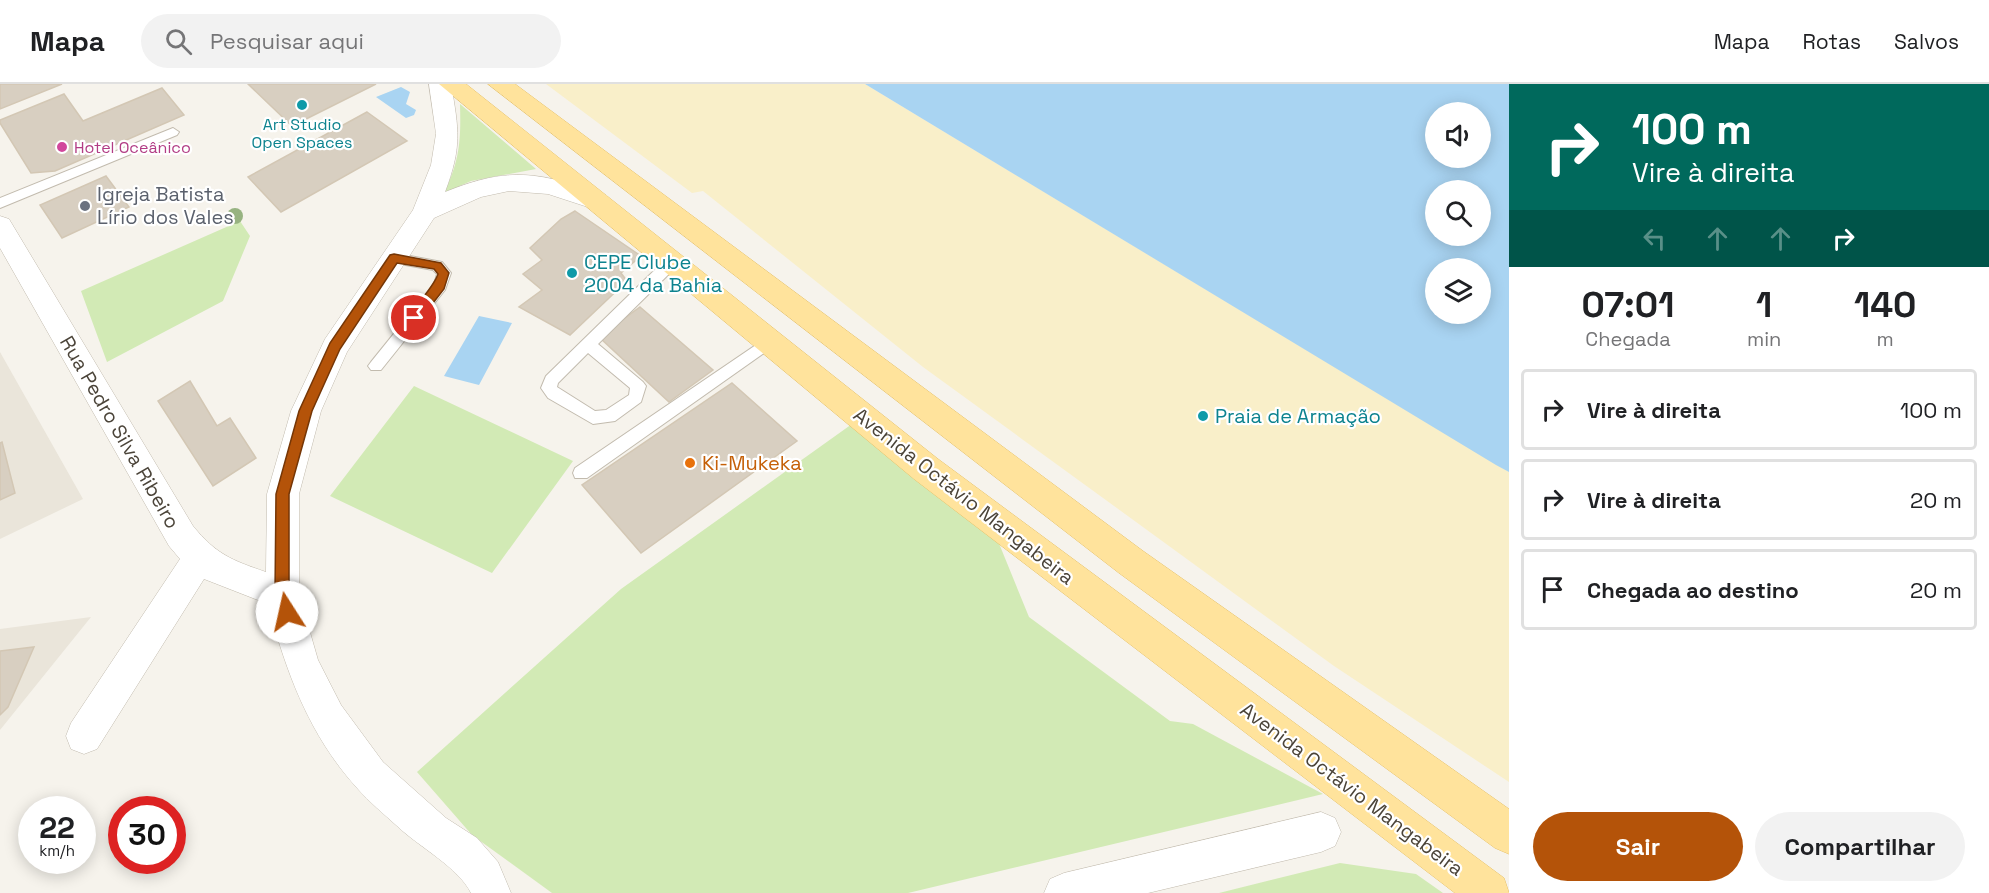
<!DOCTYPE html>
<html lang="pt">
<meta charset="utf-8">
<style>
body{margin:0;font-family:"Space Grotesk",sans-serif;background:#f2f2f2;color:#202124;height:100vh;display:flex;flex-direction:column;font-size:22px;white-space:nowrap}
*{box-sizing:border-box;margin:0}
p{font-size:20px;color:#757577}
.icon{flex:none;width:33px;height:33px;fill:none;stroke:currentColor;stroke-width:2;stroke-linecap:round;stroke-linejoin:round}
.map{position:relative;flex:1;overflow:hidden}
.drawer{display:flex;flex-direction:column;background:#fff;width:480px}
.drawer>*{flex:none}
.top-card{background:#00695c;color:#fff;overflow:hidden}
.fabs{position:absolute;left:1425px;top:18px;display:grid;gap:12px}
.fabs a{display:grid;place-items:center;width:66px;height:66px;border-radius:50%;background:#fff;box-shadow:0 3px 15px #0003;font-size:30px}
.speed{position:absolute;left:18px;top:712px;display:flex;gap:12px;font-size:30px;font-weight:700;text-align:center}
.speed>*{display:grid;place-content:center;width:78px;height:78px;border-radius:50%;background:#fff;box-shadow:0 3px 15px #0003;line-height:1}
.speed small{font-size:15px;font-weight:400}
.speed .limit{border:9px solid #d22;background:#fff;color:#111}
.pin{position:absolute;display:grid;place-items:center;width:51px;height:51px;color:#fff;margin:-26px;border:3px solid #fff;border-radius:50%;box-shadow:0 2px 6px #0007}
.me{position:absolute;width:66px;margin:-33px;rotate:350deg;stroke-linejoin:round;filter:drop-shadow(0 0 4px #0008)}
.turn{display:flex;align-items:center;gap:21px;height:126px;padding:0 24px;font-size:27px}
.turn .icon{width:78px;height:78px;stroke-width:2.5}
.turn b{display:block;font-size:42px;line-height:51px}
.lanes{display:flex;align-items:center;height:57px;padding:0 24px;background:#0003;justify-content:center;gap:30px;direction:ltr}
.lanes .off{opacity:.35}
.eta{display:flex;justify-content:space-evenly;align-items:center;height:102px;text-align:center}
.eta b{font-size:36px;font-weight:800;line-height:42px}
.cta{display:flex;gap:12px;margin-top:auto;padding:12px 24px}
.cta a{flex:1;height:69px;border-radius:36px;background:#b45309;color:#fff;font-size:24px;font-weight:800;line-height:69px;text-align:center}
.cta a+a{background:#f2f2f2;color:#202124}
ul{padding:0;list-style:none}
li{display:flex;align-items:center;gap:18px;height:81px;margin:0 12px 9px;padding:0 12px;border:3px solid #e0e0e0;border-radius:6px}
li div{flex:1}
li b{display:block;font-size:22px}
li em{font-style:normal}
header{display:flex;align-items:center;gap:36px;box-sizing:border-box;height:84px;padding:0 30px;background:#fff;border-bottom:2px solid #e0e0e0}
header strong{font-size:28px}
nav{display:flex;gap:33px;margin-inline-start:auto;font-size:21px}
.search{width:420px;height:54px;background:#f2f2f2;display:flex;align-items:center;gap:15px;box-sizing:border-box;padding:0 21px;border-radius:33px;color:#757577;font-size:22px}
main{display:flex;flex:1;min-height:0}
.map>svg:first-child{display:block}
.residential{fill:#eae5da}
.green{fill:#d2eab5}
.sand{fill:#f9efc9}
.water{fill:#a9d4f2;fill-rule:evenodd}
.building{fill:#d8cfc1;stroke:#d3c7b4;stroke-width:1.5}
.lines{fill:none;stroke-linecap:round;stroke-linejoin:round}
.lane-casing{stroke:#c2bbae;stroke-width:2}
.street-casing{stroke:#c2bbae;stroke-width:1}
.primary-casing{stroke:#e6c16a;stroke-width:1}
.lane{fill:#fff;fill-rule:evenodd}
.street{fill:#fff;fill-rule:evenodd}
.primary{fill:#ffe39c;fill-rule:evenodd}
.tree{fill:#97b381}
.route{fill:#b45309;stroke:#753606;stroke-width:1.5}
.culture-dot{fill:#0f9aa8;stroke:#fff;stroke-width:2}
.hotel-dot{fill:#d1479c;stroke:#fff;stroke-width:2}
.worship-dot{fill:#6b7280;stroke:#fff;stroke-width:2}
.food-dot{fill:#e8710a;stroke:#fff;stroke-width:2}
.labels{text-anchor:middle;stroke-width:4.5;stroke-linejoin:round;paint-order:stroke}
.far-culture-label{font-size:16px;fill:#0d838f;stroke:#fff}
.far-hotel-label{font-size:16px;fill:#b23c85;stroke:#fff;text-anchor:start}
.worship-label{font-size:20px;fill:#5b616d;stroke:#fff;text-anchor:start}
.culture-label{font-size:20px;fill:#0d838f;stroke:#fff;text-anchor:start}
.street-label{font-size:20px;fill:#4b4439;stroke:#fff}
.food-label{font-size:20px;fill:#c56008;stroke:#fff;text-anchor:start}
</style>
<header>
<strong>Mapa</strong>
<div class="search"><svg class="icon" aria-label="search" viewBox="0 0 24 24"><circle cx="10" cy="10" r="6"/><path d="M15 15l6 6"/></svg>Pesquisar aqui</div>
<nav><a>Mapa</a><a>Rotas</a><a>Salvos</a></nav>
</header>
<main>
<div class="map">
<svg width="1509" height="809" viewBox="0 0 1509 809">
<rect width="100%" height="100%" fill="#f6f3ec"/>
<!-- residential -->
<path class="residential" d="M0 268 83 415 0 455Z
M91 533 0 646V545Z"/>
<!-- green -->
<path class="green" d="M460 20 536 85 471 97 444 109C460 76 461 56 460 20Z
M240 137 250 152 223 217 107 278 81 207Z
M414 302 573 377 492 489 330 412Z
M852 340 998 457 1029 533 1170 637 1193 640 1323 710 908 809H552L472 751 417 688 621 505Z
M1340 779 1416 790 1443 809H1219Z"/>
<!-- sand -->
<path class="sand" d="M546 0H865L1509 388V698L1334 582 923 283 703 107 692 109Z"/>
<!-- water -->
<path class="water" d="M865 0H1509V388L1496 381ZM1436 28H1480V74H1436ZM1436 106H1480V152H1436ZM1480 184V230H1436V184Z
M401 3 410 8 406 20 416 26 414 31 406 34 376 13Z
M479 232 512 239 479 301 444 292Z"/>
<!-- building -->
<path class="building" d="M0 0H62L0 25Z
M248 0H376L292 42Z
M162 4 184 31 55 87 31 89 0 39V36L64 10 83 37Z
M367 28 407 57 281 128 248 93Z
M106 92 129 123 62 154 40 121Z
M575 127 641 172 621 189 627 197 570 251 519 223 542 206 523 190 542 176 530 164 561 135Z
M640 223 713 286 669 318 599 253Z
M190 297 217 342 230 334 256 374 213 402 158 317Z
M732 299 797 357 641 469 582 401Z
M2 358 15 409 0 416V359Z
M34 563 8 623 0 631V567Z"/>
<g class="lines">
<defs>
<path id="lane" d="M173 44 179 48 177 51 0 124V114Z
M394 169 442 178 451 189 445 206 381 286H371L368 282 371 278 434 200 437 190 433 186 389 178 387 174Z
M671 174 676 175V183L598 260 643 298 646 302 641 318 615 337 593 340 548 314 541 304 546 292 666 175ZM588 269 630 304 629 311 606 326 595 327 557 303 558 299Z
M769 252 774 254 776 258 774 262 587 394H575L573 389 575 384Z"/>
<path id="street" d="M429 0H451C459 46 462 63 445 108 510 81 542 89 606 111L610 117 606 123 597 126 548 110 509 107 481 113 434 134 347 268 321 327 299 410V510L318 576 341 621 383 678 446 734 477 754 498 778 511 809H471C458 783 419 763 397 742 384 730 369 718 357 704 309 651 286 588 268 520L204 495 97 665 84 670 71 665 66 652 71 639 180 475 169 462 0 164V132L9 135 193 442C216 470 231 476 266 488L267 410 291 327 325 255 413 126 431 81 436 50Z
M1321 728 1335 734 1341 748 1335 762 1321 768 1148 809H1044L1050 795 1064 789Z"/>
<path id="primary" d="M439 0H466L938 375 1504 794 1509 809H1455L914 395Z
M488 0H515L1143 467 1509 725V770L1495 764 1119 489Z"/>
</defs>
<!-- lane casing -->
<use href="#lane" class="lane-casing"/>
<!-- street casing -->
<use href="#street" class="street-casing"/>
<!-- primary casing -->
<use href="#primary" class="primary-casing"/>
<!-- lane -->
<use href="#lane" class="lane"/>
<!-- street -->
<use href="#street" class="street"/>
<!-- primary -->
<use href="#primary" class="primary"/>
</g>
<!-- trees -->
<circle class="tree" cx="235" cy="132" r="8"/>
<!-- route -->
<path class="route" d="M394 170 441 179 449 189 444 205 419 237H410C408 228 434 204 438 190L434 185 397 179 340 265 312 327 289 410V510L294 528 292 532 287 535 282 532 275 510 276 410 299 327 330 259 390 171Z"/>
<!-- markers -->
<g class="culture-dot">
<circle cx="302" cy="21" r="6"/>
<circle cx="572" cy="189" r="6"/>
<circle cx="1203" cy="332" r="6"/>
</g>
<circle class="hotel-dot" cx="62" cy="63" r="6"/>
<circle class="worship-dot" cx="85" cy="122" r="6"/>
<circle class="food-dot" cx="690" cy="379" r="6"/>
<g class="labels">
<!-- far-culture labels -->
<g class="far-culture-label">
<text x="302" y="46">Art Studio<tspan x="302" dy="18">Open Spaces</tspan></text>
</g>
<!-- far-hotel labels -->
<g class="far-hotel-label">
<text x="74" y="69">Hotel Oceânico</text>
</g>
<!-- worship labels -->
<g class="worship-label">
<text x="97" y="117">Igreja Batista<tspan x="97" dy="23">Lírio dos Vales</tspan></text>
</g>
<!-- culture labels -->
<g class="culture-label">
<text x="584" y="185">CEPE Clube<tspan x="584" dy="23">2004 da Bahia</tspan></text>
<text x="1215" y="339">Praia de Armação</text>
</g>
<!-- street labels -->
<g class="street-label">
<text transform="translate(120 348) rotate(60)" y="7">Rua Pedro Silva Ribeiro</text>
<text transform="translate(964 412) rotate(38)" y="7">Avenida Octávio Mangabeira</text>
<text transform="translate(1352 705) rotate(37)" y="7">Avenida Octávio Mangabeira</text>
</g>
<!-- food labels -->
<g class="food-label">
<text x="702" y="386">Ki-Mukeka</text>
</g>
</g>
</svg>
<div class="fabs">
<a><svg class="icon" aria-label="sound" viewBox="0 0 24 24"><path d="M4 9h4l5-4v14l-5-4H4zM17 9q2 3 0 6"/></svg></a>
<a><svg class="icon" aria-label="search" viewBox="0 0 24 24"><circle cx="10" cy="10" r="6"/><path d="M15 15l6 6"/></svg></a>
<a><svg class="icon" aria-label="layers" viewBox="0 0 24 24"><path d="M12 4l9 5-9 5-9-5zM3 14l9 5 9-5"/></svg></a>
</div>
<div class="speed"><div>22<small>km/h</small></div><div class="limit">30</div></div>
<div class="pin" style="left:414px;top:234px;background:#d93025"><svg class="icon" aria-label="arrive" viewBox="0 0 24 24"><path d="M6 21V4h12l-3 4 3 4H6"/></svg></div>
<svg class="me" style="left:287px;top:528px" viewBox="-20 -20 40 40"><circle r="19" fill="#fff"/><path d="M0-13L10 11 0 6-10 11z" fill="#b45309"/></svg>
</div>
<section class="drawer">
<div class="top-card">
<div class="turn"><svg class="icon" aria-label="right" viewBox="0 0 24 24"><path d="M7 20v-9h11M14 6l5 5-5 5"/></svg><div><b>100 m</b>Vire à direita</div></div>
<div class="lanes"><svg class="icon off" aria-label="left" viewBox="0 0 24 24"><path d="M17 20v-9H6M10 6l-5 5 5 5"/></svg><svg class="icon off" aria-label="ahead" viewBox="0 0 24 24"><path d="M12 20V5M6 11l6-6 6 6"/></svg><svg class="icon off" aria-label="ahead" viewBox="0 0 24 24"><path d="M12 20V5M6 11l6-6 6 6"/></svg><svg class="icon" aria-label="right" viewBox="0 0 24 24"><path d="M7 20v-9h11M14 6l5 5-5 5"/></svg></div>
</div>
<div class="eta">
<div><b>07:01</b><p>Chegada</p></div>
<div><b>1</b><p>min</p></div>
<div><b>140</b><p>m</p></div>
</div>
<ul>
<li><svg class="icon" aria-label="right" viewBox="0 0 24 24"><path d="M7 20v-9h11M14 6l5 5-5 5"/></svg><div><b>Vire à direita</b></div><em>100 m</em></li>
<li><svg class="icon" aria-label="right" viewBox="0 0 24 24"><path d="M7 20v-9h11M14 6l5 5-5 5"/></svg><div><b>Vire à direita</b></div><em>20 m</em></li>
<li><svg class="icon" aria-label="arrive" viewBox="0 0 24 24"><path d="M6 21V4h12l-3 4 3 4H6"/></svg><div><b>Chegada ao destino</b></div><em>20 m</em></li>
</ul>
<div class="cta"><a>Sair</a><a>Compartilhar</a></div>
</section>
</main>
